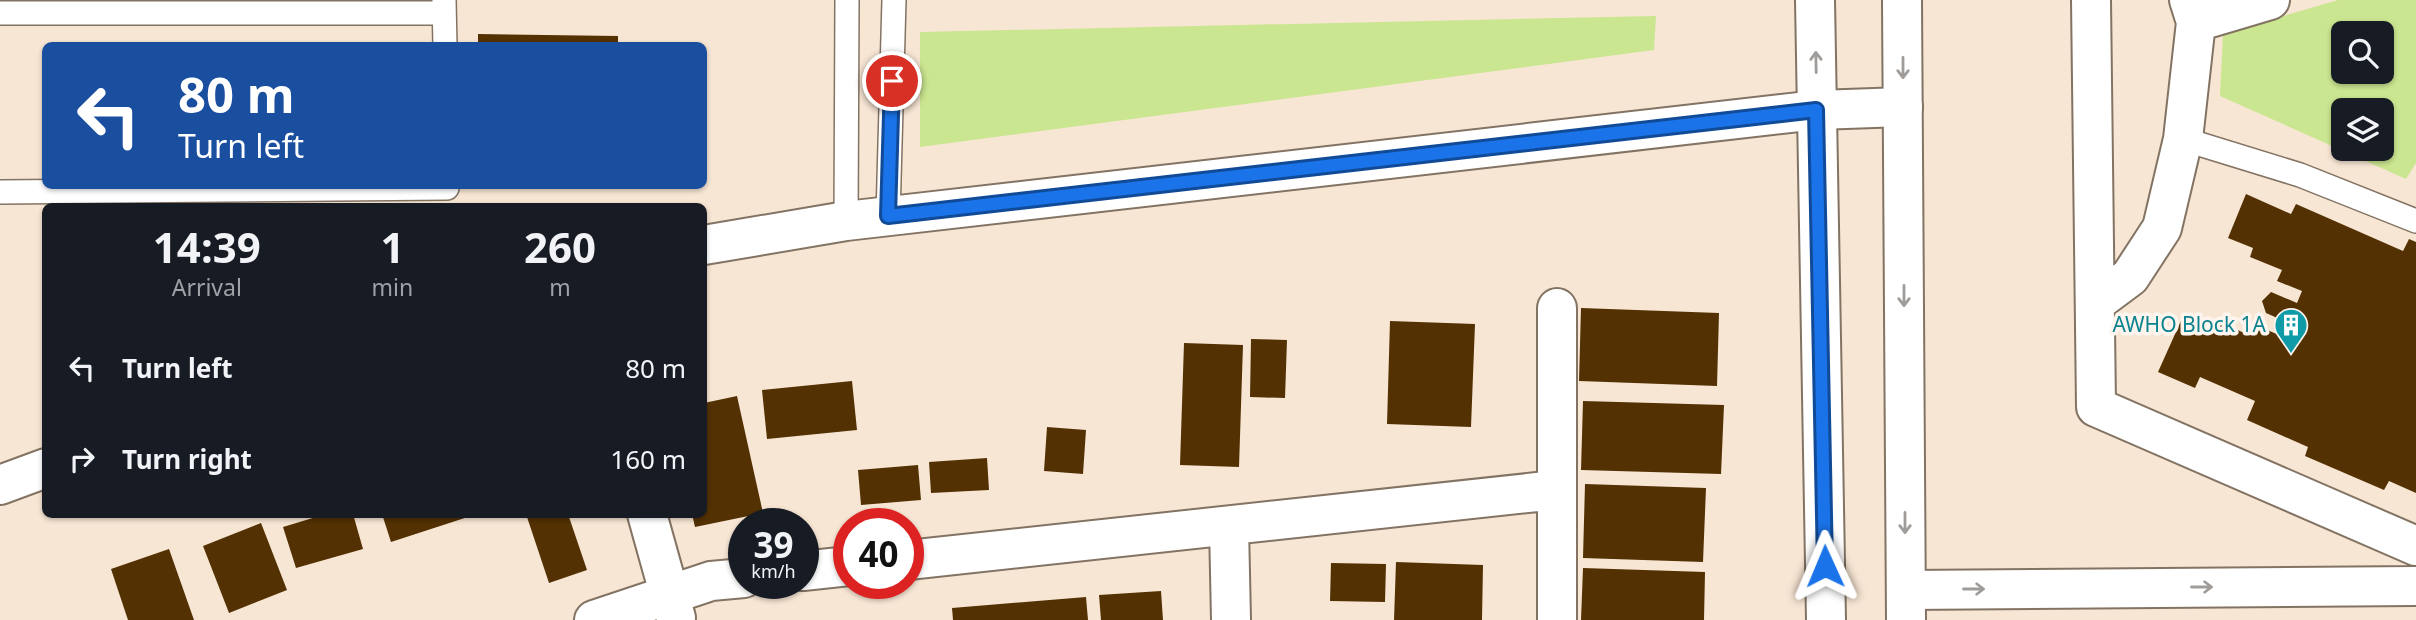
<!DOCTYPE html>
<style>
body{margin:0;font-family:"Noto Sans",sans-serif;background:#20242c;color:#f1f3f6;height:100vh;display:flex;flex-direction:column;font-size:26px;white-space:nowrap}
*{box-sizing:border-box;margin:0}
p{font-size:23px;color:#9ea1a6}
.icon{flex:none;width:38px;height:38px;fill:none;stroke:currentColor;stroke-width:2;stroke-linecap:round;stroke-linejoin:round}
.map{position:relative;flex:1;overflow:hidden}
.sheet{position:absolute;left:42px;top:203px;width:665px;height:315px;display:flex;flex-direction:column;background:#171b24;border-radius:10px;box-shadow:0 2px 5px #0004}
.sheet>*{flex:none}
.top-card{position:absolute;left:42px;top:42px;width:665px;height:147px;border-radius:10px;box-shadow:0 2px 5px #0004;background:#1a4fa0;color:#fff;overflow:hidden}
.buttons{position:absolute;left:2331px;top:21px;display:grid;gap:14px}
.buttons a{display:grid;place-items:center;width:63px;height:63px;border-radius:10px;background:#171b24;box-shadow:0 2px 5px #0004;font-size:35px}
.speed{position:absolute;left:728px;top:508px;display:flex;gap:14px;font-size:35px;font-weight:700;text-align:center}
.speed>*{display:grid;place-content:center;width:91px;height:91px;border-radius:50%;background:#171b24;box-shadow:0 2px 5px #0004;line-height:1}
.speed small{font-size:18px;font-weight:400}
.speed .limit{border:10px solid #d22;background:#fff;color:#111}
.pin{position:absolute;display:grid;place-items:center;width:60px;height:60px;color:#fff;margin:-30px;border:4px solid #fff;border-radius:50%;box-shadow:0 2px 7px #0007}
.me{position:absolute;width:77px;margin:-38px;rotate:359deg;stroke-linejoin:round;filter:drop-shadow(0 0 5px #0008)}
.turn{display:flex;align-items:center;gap:24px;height:147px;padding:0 21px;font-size:32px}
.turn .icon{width:91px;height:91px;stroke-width:2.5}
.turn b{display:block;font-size:49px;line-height:60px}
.eta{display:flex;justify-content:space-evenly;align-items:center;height:119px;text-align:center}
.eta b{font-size:42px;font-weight:700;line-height:49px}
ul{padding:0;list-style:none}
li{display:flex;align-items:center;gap:21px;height:91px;padding:0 21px}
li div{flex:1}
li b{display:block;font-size:26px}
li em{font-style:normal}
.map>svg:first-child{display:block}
.green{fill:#cae690;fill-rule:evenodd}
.building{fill:#533103}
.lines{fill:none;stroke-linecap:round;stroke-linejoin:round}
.lane-casing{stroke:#837363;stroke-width:26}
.street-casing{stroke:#837363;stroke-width:42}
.secondary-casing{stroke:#837363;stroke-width:42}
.lane{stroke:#fff;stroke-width:23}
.street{stroke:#fff;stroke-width:38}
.secondary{stroke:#fff;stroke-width:38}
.oneway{stroke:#a09c9a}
.route-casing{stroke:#114b97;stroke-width:18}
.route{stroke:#1a73e8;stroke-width:12}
.labels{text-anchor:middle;stroke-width:7;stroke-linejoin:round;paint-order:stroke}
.culture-label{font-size:21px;fill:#0d838f;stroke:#fdf5ee;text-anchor:end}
</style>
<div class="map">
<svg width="2416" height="620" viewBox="0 0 2416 620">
<rect width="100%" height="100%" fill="#f8e6d4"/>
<!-- green -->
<path class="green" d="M2338 0H2416V163L2406 179 2220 96 2223 34ZM2343 33H2382V72H2343ZM2343 110H2382V149H2343Z
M1656 16 1654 50 920 147V32Z"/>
<!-- building -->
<path class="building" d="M478 34 618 36V46H478Z
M2246 194 2291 214 2296 204 2403 251 2409 239 2416 242V493L2389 481 2384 490 2305 456 2308 447 2247 420 2255 401 2200 377 2195 388 2158 372 2184 314 2216 328 2219 322 2249 335 2253 324 2279 335 2282 329 2300 338 2304 330 2266 313 2262 301 2271 292 2297 303 2302 291 2277 281 2282 270 2250 257 2253 248 2228 238Z
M1581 308 1719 313 1717 386 1579 381Z
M1390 321 1475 324 1471 427 1387 424Z
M1251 339 1287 340 1285 398 1250 397Z
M1184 343 1243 345 1239 467 1180 465Z
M852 381 857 430 767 439 762 390Z
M737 396 763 513 695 527 692 514H704V403Z
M1583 401 1724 405 1721 474 1581 470Z
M1047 427 1086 430 1083 474 1044 471Z
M987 458 989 490 931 493 929 462Z
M918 465 921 500 861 505 858 470Z
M1585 484 1706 488 1703 562 1583 558Z
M326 514H353L363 549 296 568 283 527Z
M382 514H474V515L391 542Z
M526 514H568L587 570 549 583Z
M261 523 287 590 229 613 203 546Z
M169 549 194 620H128L111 569Z
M1396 562 1483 565 1482 620H1394Z
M1331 563 1386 564 1385 602 1330 601Z
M1583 568 1705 572 1704 620H1581Z
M1161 591 1163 620H1101L1099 595Z
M1086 597 1088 620H953L952 608Z"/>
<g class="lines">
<defs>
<path id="lane" d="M444 0 445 46
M0 13H444
M2183 139 2300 175 2416 221
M0 192 447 188V186
M888 216 894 0
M846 221 847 0"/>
<path id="street" d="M2091 0 2096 407 2416 546
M2189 0 2196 22 2270 0
M704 245 846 221 1817 110 1903 107
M2095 303 2130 277 2162 228 2183 139 2196 22
M0 485 46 468
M647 514 676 618
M1229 526 1231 620
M908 560 1556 490
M803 571 849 566
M1906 590 2416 586
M594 620 711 581 744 578
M1557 620V308"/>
<path id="secondary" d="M1815 0 1826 620
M1902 0 1906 620"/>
</defs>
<!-- lane casing -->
<use href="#lane" class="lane-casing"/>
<!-- street casing -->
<use href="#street" class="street-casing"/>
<!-- secondary casing -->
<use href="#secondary" class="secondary-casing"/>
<!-- lane -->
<use href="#lane" class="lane"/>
<!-- street -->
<use href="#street" class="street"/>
<!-- secondary -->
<use href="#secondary" class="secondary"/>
</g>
<!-- one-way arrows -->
<defs><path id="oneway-shaft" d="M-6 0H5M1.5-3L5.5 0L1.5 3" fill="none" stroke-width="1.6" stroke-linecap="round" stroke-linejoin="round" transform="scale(1.75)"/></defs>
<g class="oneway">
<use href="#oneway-shaft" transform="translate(1816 62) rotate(-91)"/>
<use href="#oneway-shaft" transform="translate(1903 68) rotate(90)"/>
<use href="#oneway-shaft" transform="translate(1904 296) rotate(90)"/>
<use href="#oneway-shaft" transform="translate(1905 523) rotate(90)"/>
<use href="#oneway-shaft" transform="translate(2202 587)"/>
<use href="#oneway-shaft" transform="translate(1974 589)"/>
</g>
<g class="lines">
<defs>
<path id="route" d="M892 81 888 216 1816 110 1825 566"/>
</defs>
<!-- route casing -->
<use href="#route" class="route-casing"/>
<!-- route -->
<use href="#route" class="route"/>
</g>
<!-- icons -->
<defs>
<symbol id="building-pin" viewBox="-11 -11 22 30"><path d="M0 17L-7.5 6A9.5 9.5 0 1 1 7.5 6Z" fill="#0f9aa8" stroke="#fdf5ee"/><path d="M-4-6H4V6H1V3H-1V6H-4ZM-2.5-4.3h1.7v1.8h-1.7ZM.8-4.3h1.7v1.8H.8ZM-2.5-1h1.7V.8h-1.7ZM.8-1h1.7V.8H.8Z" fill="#fff"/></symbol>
</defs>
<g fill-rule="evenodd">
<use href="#building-pin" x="2272" y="306" width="38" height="52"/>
</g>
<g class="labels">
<!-- culture labels -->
<g class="culture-label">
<text x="2266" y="332">AWHO Block 1A</text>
</g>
</g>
</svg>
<div class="buttons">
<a><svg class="icon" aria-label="search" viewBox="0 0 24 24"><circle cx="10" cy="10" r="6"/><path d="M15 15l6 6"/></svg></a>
<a><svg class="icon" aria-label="layers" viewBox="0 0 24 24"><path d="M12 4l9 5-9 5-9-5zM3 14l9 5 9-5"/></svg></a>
</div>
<div class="speed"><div>39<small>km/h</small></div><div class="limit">40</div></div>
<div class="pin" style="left:892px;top:81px;background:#d93025"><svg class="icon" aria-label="arrive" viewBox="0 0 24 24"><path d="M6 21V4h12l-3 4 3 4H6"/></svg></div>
<svg class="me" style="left:1825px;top:566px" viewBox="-20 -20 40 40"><path d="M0-17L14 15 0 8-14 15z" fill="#1a73e8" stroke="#fff" stroke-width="4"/></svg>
<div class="top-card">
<div class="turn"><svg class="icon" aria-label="left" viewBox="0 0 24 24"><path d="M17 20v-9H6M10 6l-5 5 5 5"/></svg><div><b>80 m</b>Turn left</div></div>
</div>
<section class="sheet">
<div class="eta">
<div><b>14:39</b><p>Arrival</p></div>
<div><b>1</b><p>min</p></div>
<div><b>260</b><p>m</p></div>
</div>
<ul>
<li><svg class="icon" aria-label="left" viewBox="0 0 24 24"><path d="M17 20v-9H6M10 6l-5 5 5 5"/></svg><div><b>Turn left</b></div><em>80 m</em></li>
<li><svg class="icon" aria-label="right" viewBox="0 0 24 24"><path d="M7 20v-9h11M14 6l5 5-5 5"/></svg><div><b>Turn right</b></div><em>160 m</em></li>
</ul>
</section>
</div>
